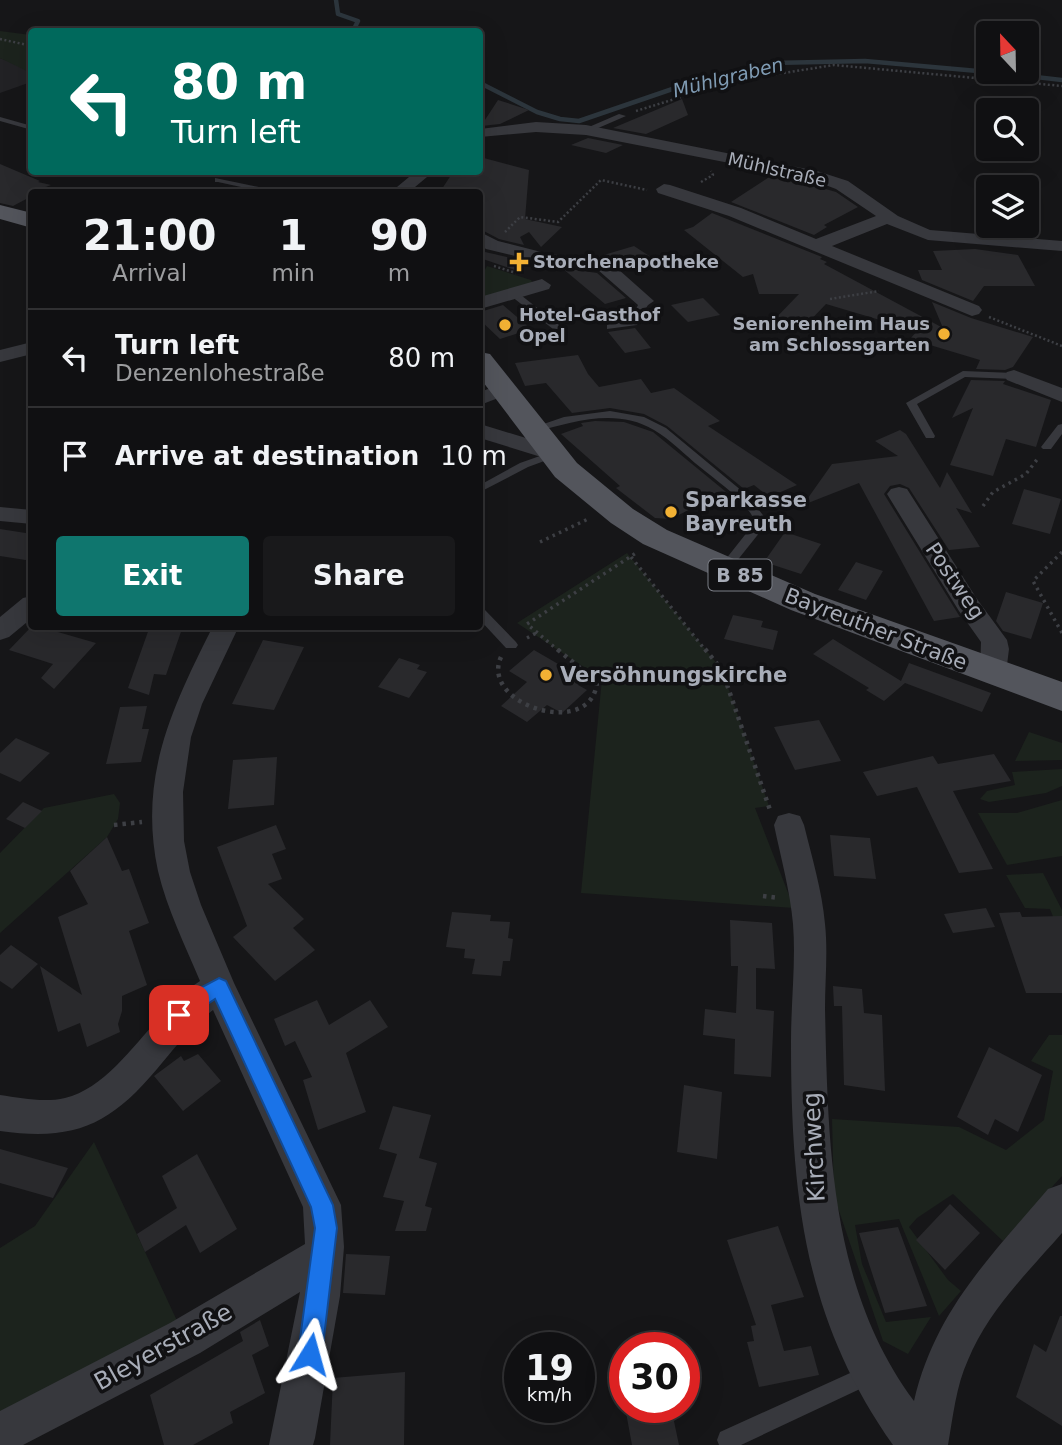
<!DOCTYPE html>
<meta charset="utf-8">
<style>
body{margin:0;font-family:"DejaVu Sans",sans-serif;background:#19191b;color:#f1f3f6;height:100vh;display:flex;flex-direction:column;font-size:26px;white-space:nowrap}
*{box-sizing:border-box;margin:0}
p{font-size:23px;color:#9c9d9f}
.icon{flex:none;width:38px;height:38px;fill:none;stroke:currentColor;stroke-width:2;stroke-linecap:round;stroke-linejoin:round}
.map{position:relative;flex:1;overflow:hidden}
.drawer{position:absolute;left:28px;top:189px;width:455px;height:441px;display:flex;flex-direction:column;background:#101012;border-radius:7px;box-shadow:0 7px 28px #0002,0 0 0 2px #303032}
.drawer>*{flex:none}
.hud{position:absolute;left:28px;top:28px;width:455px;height:147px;border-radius:7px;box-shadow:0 7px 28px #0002,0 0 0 2px #303032;background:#00695c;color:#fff;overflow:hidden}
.needle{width:46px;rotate:338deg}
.controls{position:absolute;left:976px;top:21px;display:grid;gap:14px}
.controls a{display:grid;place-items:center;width:63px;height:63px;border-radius:7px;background:#101012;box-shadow:0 7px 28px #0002,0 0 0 2px #303032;font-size:35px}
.speed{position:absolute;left:504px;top:1332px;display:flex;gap:14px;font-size:35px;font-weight:700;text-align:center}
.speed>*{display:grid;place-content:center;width:91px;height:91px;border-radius:50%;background:#101012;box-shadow:0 7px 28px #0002,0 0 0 2px #303032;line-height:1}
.speed small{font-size:18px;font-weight:400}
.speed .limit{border:10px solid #d22;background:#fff;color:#111}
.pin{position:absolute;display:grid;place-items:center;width:60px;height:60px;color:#fff;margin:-30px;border-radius:14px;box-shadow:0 4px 10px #0006}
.me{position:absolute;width:77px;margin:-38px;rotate:8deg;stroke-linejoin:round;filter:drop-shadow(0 0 5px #0008)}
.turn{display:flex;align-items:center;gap:24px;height:147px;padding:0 28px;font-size:32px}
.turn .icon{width:91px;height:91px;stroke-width:2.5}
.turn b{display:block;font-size:49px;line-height:60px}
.eta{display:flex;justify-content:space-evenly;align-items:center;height:119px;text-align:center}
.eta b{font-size:42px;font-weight:700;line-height:49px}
.primary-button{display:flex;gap:14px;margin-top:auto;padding:14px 28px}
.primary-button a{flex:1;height:80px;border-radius:7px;background:#0f766e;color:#fff;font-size:28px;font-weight:700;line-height:80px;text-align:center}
.primary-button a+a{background:#19191b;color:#f1f3f6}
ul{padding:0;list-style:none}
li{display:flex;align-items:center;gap:21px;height:98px;padding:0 28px;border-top:2px solid #303032}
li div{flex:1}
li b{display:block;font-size:26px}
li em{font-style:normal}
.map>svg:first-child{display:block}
.built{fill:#222225}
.green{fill:#1c231d}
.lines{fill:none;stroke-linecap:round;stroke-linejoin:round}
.stream{stroke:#2c353c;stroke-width:4.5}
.building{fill:#29292c}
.path-far2{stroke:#3d3f44;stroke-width:2.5;stroke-dasharray:2 2.5;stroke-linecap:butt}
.path-far1{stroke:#3d3f44;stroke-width:3.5;stroke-dasharray:2.5 4.5;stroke-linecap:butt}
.path{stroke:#3d3f44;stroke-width:4.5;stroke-dasharray:3.5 5;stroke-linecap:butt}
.service{fill:#37383d;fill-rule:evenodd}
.minor{fill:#37383d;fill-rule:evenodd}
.primary{fill:#53555c;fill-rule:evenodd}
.route{fill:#1a73e8;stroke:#114b97;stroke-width:2}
.poi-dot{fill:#f2b134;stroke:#111113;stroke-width:2.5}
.labels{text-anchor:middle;stroke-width:7;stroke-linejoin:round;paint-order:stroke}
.far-street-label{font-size:18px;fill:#a8adb8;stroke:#111113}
.far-poi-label{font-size:18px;font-weight:bold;fill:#a8adb8;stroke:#111113;text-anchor:start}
.far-water-label{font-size:19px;font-style:italic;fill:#7f9bb3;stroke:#111113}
.shield{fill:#111113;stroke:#7b7e86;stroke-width:2}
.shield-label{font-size:19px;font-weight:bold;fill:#a8adb8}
.poi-label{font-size:21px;font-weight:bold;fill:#a8adb8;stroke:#111113;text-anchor:start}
.street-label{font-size:21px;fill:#a8adb8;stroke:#111113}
.near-street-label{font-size:24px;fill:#a8adb8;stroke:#111113}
</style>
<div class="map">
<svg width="1062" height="1445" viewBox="0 0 1062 1445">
<rect width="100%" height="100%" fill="#161618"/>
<!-- built -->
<path class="built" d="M0 58 25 68 31 73V82L0 93Z"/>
<!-- green -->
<path class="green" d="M0 31 31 35V73L0 58Z
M487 266 531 280 533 283 480 299V279Z
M627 553 722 670 769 806 755 808 794 908 581 893 602 679 517 623Z
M1029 732 1062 743V760L1015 761Z
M1062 769V786L1046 793 989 802 980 799 987 791 1015 785 1012 772Z
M114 794 120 803 118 819 107 837 0 933V853L44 808Z
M1062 800V856L1007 865 978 813H1017Z
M1043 873 1062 910V939L1050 909 1025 908 1006 875Z
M1049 1035H1062V1176L1003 1241 953 1194 917 1218 909 1227 948 1280 961 1291 939 1316 899 1219 855 1225 862 1264 886 1322 931 1317 908 1354 883 1341 834 1196 832 1119 959 1127 1006 1150 1044 1120 1053 1071 1031 1061Z
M94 1142 185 1338 0 1434V1248L35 1226Z"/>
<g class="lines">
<!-- stream -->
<path class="stream" d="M336 0 338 14 358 21 354 29 346 32
M991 72 1062 80
M480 83 537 112 560 119 579 121 687 84 773 63 865 61 989 72"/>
</g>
<!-- building -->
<path class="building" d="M682 99 688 115 646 134 613 128Z
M498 100 529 110 500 124 481 126Z
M588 138 623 145 606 153 571 145Z
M480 157 529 170 525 219 562 227 541 247 529 232 520 237 524 245 499 239 480 229V192H440L453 172H480Z
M0 164 40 181 38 182 51 185 32 192V196L13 206 0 203Z
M774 174 836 192 858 207 824 225 827 227 814 235 731 202Z
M712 213 822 257 820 259 827 262 824 264 943 328 932 302 971 318 1033 337 1013 367 1005 370 976 369 980 360 910 339 917 331 826 304 800 331 772 322 799 294H759L753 274 743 277 684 230 693 227Z
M634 246 654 259 622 269 611 259 597 257Z
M480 248 485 252 525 261 515 270 480 258Z
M975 249 1018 255 1035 286H984L973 301 922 280 918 270H942L933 251Z
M562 268 597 273 626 298 605 304Z
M703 298 720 315 688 322 671 305Z
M503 305 531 329 500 339 480 320V312Z
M635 328 651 348 625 353 608 332Z
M578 355 588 374 599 387 641 379 651 393 674 388 720 421 708 426 797 485 769 497 754 485 744 489 667 426 644 414 610 408 572 413 546 383 525 386 515 363Z
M971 380 1005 381 1003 384 1051 400 1036 447 1006 439 993 476 950 465 973 408 952 418Z
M595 421 624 422 653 432 731 496 705 508 700 504 671 519 655 518 616 488 620 486 561 434 583 426 581 423Z
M900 430 906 434 940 488 947 472 972 513 956 508 980 547 949 550 909 488 900 484 890 486 884 494 960 617 934 621 859 483 803 505 832 464 898 456 875 441Z
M1024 489 1061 499 1050 534 1012 524Z
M0 529 32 534V561L0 556Z
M785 532 821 544 801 574 764 562Z
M856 562 883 571 866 600 838 590Z
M1006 592 1043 603 1031 639 1003 631 996 621Z
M733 615 763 621 761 627 778 631 773 650 724 639Z
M32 626H37L96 643 54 689 41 678 53 664 9 650Z
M150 626H183L166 675 154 674 149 695 128 688Z
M833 639 901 681 909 663 991 693 982 712 905 683 884 701 866 690 869 688 813 654Z
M263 640 304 647 274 710 232 704Z
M534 650 584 679 578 685 587 690 562 713 547 705 527 722 501 706 527 682 509 671Z
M399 658 420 665 417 669 427 672 409 698 378 687Z
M147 706 142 729H149L141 762 106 764 120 707Z
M819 720 841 761 795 770 774 727Z
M16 738 50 753 20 782 0 773V753Z
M994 754 1011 781 953 791 993 869 959 873 917 787 877 796 863 772 933 756 938 764Z
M277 757 274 805 228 809 233 760Z
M23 802 42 811 25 828 6 819Z
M276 825 286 849 272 854 282 879 268 884 304 919 293 928 315 950 275 981 233 937 247 926 217 847Z
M830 835 870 838 876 879 834 876Z
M107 837 122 871 129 869 149 923 129 931 147 985 122 996V1011L118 1024 120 1032 87 1047 80 1023 58 1032 40 966 82 995 58 917 88 904 70 871Z
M986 908 995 927 953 933 944 914Z
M452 912 491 915 490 921 510 922 508 938 513 939 510 961H503L501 976 472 974 475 959 464 958 465 949 446 947Z
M1020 912 1022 917 1062 916V993H1026L999 913Z
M730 920 772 923 775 969 756 968V1009L774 1011 771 1077 734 1074 735 1039 703 1035 705 1009 736 1013 738 966H731Z
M11 945 38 964 12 989 0 981V955Z
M833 986 862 989 864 1013 882 1015 885 1091 844 1085 842 1006H834Z
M317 1000 329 1025 370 1000 388 1027 346 1053 366 1112 318 1130 303 1080 312 1077 295 1041 285 1046 274 1019Z
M989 1047 1042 1075 1018 1132 995 1119 988 1135 957 1117Z
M198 1054 221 1081 183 1111 154 1076 181 1056 184 1061Z
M684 1085 722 1092 717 1159 677 1152Z
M393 1106 431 1115 419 1158 437 1163 425 1206 432 1208 426 1231H395L404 1201 383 1197 397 1154 379 1149Z
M0 1149 68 1168 53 1198 0 1183Z
M197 1154 237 1229 200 1253 186 1225 145 1252 137 1234 177 1208 162 1176Z
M950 1204 980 1233 945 1270 916 1240Z
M778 1226 804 1297 771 1305 784 1351 811 1346 819 1375 759 1387 747 1342 754 1341 751 1326 756 1325 727 1240Z
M898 1227 927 1306 885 1313 859 1233Z
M346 1254 390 1256 385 1295 343 1293Z
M1060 1316H1062V1426L1016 1397 1034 1344 1046 1352Z
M260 1320 269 1346 252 1355 265 1393 230 1412 233 1423 193 1445H164L150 1395 243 1341 240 1332Z
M405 1372 404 1445H330L333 1378Z
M625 1407H671L679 1445H632Z"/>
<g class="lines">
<!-- path-far2 -->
<path class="path-far2" d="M0 39 32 46
M636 111 733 81 834 65 1062 86
M701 182 713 175 711 171
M505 232 520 217 558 222 601 180 647 190
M494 266 516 273
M830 299 879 291
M989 317 1062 346"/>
<!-- path-far1 -->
<path class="path-far1" d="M983 506 993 492 1026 474 1039 457
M540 542 588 519
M1062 552 1033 581 1062 633
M631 557 706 651
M527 638 538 632
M559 651 527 624 636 553"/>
<!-- path -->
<path class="path" d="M705 649 722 670 770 810
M501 657C479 705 592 740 597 682L557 649
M114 825 142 822
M763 896 779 898"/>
<!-- service -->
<path class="service" d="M619 114 626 116 589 132 582 130Z
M0 117 32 126V130L0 121Z
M215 178 273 190 277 192H264L218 182H215Z
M511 292H517L559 325V329H553L511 296Z
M645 298 650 301 637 325 607 329V325L630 321 640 301Z
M963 371 1014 373 1019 376 1014 379 965 377 917 404 935 436 934 438H926L906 403Z
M610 411 644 417 666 428 748 496 766 519 764 527 728 572 724 573 718 569 752 526 754 519C742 497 719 483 700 467 685 455 671 440 654 430 616 407 573 422 534 432L529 429 564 417Z
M1062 424V434L1051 449H1043L1041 447 1058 425Z
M554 451 558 452V456L528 467 480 492V485L520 463Z
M480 609 485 610 516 642 518 645 516 648H506L480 620Z
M870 1364 877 1367 880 1374 877 1381 741 1445H719L717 1440 720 1432Z"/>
<!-- minor -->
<path class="minor" d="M536 122 586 125 817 171 848 181 898 216 930 230 1062 241V251L928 240 887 224 832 246 979 306 982 310 979 314 972 316 729 216 658 193 656 189 664 184 670 185 741 208 816 239 876 216 836 189 807 178 586 135 536 132 480 137V129Z
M415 172H433L409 192H391Z
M480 232 498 241 549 254 609 261 654 301 645 307 638 305 598 270 549 264 486 249 480 245Z
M542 279 551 285 549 289 480 309V297Z
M32 342V354L0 362V350Z
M1014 370 1062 388V402L1007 380 1004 376 1007 372Z
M504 383 511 385 514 389 511 393 480 405V392Z
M480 424 562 449 565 454 562 459 554 461 480 438Z
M899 487 907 489 977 599 1007 640 1009 649 1006 673 1003 680 993 683 983 680 980 673 981 642 959 611 887 494 891 489Z
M0 507 32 510V524L0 521Z
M32 596V618L9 637 0 640V617L23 598Z
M213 626H239L202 704 191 737 183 792 184 841 190 872 201 905 234 983 341 1205 344 1247 340 1296 315 1438 313 1445H269L300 1292 200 1353 23 1445H0V1411L170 1323 305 1244 303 1207 213 1010C191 1026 174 1049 157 1069 109 1126 74 1141 0 1131V1095C21 1098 44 1103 65 1098 119 1085 152 1011 200 981 185 945 167 909 158 871 138 777 172 708 213 626Z
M789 813 800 816 804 825C812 858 822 890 825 924 828 952 825 981 825 1009 828 1145 830 1288 914 1401 935 1311 990 1257 1048 1189L1062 1184V1233C1028 1272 988 1311 968 1360 956 1386 953 1417 948 1445H893C803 1318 791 1192 791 1041 791 1002 796 962 793 924 790 891 781 858 774 825L778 816Z"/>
<!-- primary -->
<path class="primary" d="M0 205 32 213V228L0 219Z
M480 352 490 354 577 463 633 509 667 530 815 594 1062 682V711L791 610 643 544 611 523 555 477 480 378Z"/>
</g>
<!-- route -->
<path class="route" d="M219 978 226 981 333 1205 337 1228 322 1354 318 1362 310 1366 302 1362 298 1354 315 1228 311 1207 215 999 179 1024 172 1022 169 1015 185 996Z"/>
<!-- markers -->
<g class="poi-dot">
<path d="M515.5 251.5h7v7h7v7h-7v7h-7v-7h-7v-7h7z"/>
<circle cx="505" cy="325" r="7"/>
<circle cx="944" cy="334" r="7"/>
<circle cx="671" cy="512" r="7"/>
<circle cx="546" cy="675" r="7"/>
</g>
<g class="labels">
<!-- far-street labels -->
<g class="far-street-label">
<text transform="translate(777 170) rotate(13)" y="6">Mühlstraße</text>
</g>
<!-- far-poi labels -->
<g class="far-poi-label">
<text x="533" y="268">Storchenapotheke</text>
<text x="519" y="321">Hotel-Gasthof<tspan x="519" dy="21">Opel</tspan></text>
<text x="930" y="330" text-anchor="end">Seniorenheim Haus<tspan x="930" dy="21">am Schlossgarten</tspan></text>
</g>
<!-- far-water labels -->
<g class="far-water-label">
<text transform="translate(728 77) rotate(-14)" y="7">Mühlgraben</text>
</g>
<!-- shield labels -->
<rect class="shield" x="708.5" y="559.5" width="63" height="31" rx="5"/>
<g class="shield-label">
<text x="740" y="582">B 85</text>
</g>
<!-- poi labels -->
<g class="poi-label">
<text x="685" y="507">Sparkasse<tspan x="685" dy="24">Bayreuth</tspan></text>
<text x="560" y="682">Versöhnungskirche</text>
</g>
<!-- street labels -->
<g class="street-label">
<text transform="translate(955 581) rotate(56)" y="7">Postweg</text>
<text transform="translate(876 629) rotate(21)" y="7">Bayreuther Straße</text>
</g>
<!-- near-street labels -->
<g class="near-street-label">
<text transform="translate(814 1147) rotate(-93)" y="8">Kirchweg</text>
<text transform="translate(163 1347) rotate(-29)" y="8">Bleyerstraße</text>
</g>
</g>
</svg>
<div class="controls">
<a><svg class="needle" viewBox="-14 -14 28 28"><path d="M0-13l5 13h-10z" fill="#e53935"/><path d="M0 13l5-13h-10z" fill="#9c9d9f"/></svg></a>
<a><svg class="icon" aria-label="search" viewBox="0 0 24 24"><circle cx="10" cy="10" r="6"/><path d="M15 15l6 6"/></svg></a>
<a><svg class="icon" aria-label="layers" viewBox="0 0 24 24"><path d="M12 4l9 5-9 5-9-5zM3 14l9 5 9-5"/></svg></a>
</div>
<div class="speed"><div>19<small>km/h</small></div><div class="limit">30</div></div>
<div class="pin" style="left:179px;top:1015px;background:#d93025"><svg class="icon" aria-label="arrive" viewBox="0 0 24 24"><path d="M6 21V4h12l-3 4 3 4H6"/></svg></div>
<svg class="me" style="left:310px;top:1354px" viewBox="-20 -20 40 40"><path d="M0-17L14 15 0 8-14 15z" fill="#1a73e8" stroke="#fff" stroke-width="4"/></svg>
<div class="hud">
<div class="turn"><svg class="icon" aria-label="left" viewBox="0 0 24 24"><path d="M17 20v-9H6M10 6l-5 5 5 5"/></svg><div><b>80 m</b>Turn left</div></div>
</div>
<section class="drawer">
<div class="eta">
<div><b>21:00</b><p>Arrival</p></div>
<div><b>1</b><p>min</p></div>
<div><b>90</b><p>m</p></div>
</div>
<ul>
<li><svg class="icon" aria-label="left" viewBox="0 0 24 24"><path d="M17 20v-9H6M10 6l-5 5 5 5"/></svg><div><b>Turn left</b><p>Denzenlohestraße</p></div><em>80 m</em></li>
<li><svg class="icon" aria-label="arrive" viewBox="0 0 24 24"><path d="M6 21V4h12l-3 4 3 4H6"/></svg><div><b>Arrive at destination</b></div><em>10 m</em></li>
</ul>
<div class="primary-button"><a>Exit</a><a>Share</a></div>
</section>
</div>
